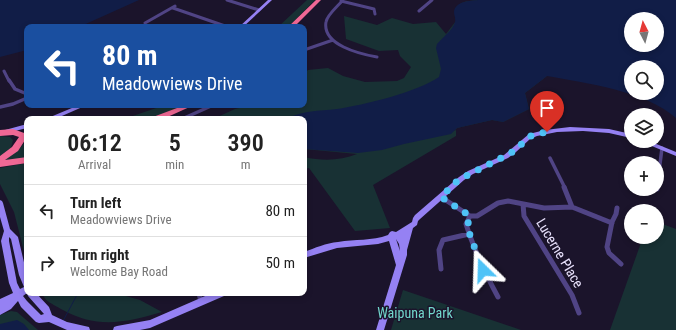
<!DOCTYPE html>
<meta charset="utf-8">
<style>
body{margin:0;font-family:"Roboto Condensed",sans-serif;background:#f6f6f6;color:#222;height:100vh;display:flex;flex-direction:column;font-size:15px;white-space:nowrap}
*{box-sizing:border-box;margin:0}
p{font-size:13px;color:#767676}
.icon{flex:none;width:22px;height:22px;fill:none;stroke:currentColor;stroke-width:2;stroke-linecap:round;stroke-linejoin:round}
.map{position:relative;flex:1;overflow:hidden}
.details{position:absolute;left:24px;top:116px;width:283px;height:180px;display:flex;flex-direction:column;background:#fff;border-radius:8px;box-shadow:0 2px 6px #0003}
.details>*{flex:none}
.guide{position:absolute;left:24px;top:24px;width:283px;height:84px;border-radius:8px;box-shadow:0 2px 6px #0003;background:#1a4fa0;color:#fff;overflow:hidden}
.needle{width:26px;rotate:354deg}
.fabs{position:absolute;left:624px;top:12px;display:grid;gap:8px}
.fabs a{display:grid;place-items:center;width:40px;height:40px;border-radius:50%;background:#fff;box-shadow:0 2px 6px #0003;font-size:20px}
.pin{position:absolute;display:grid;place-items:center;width:34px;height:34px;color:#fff;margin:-41px -17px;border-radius:50% 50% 50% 0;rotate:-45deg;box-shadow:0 0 4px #0007}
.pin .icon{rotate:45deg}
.me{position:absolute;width:44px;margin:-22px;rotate:338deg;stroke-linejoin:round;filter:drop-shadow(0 0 3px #0008)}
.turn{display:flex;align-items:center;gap:14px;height:84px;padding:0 12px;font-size:18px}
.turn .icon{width:52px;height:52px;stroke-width:2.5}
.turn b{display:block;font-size:28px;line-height:34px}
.eta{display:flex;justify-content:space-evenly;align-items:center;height:68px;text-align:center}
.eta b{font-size:24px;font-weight:600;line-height:28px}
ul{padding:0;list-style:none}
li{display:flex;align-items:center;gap:12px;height:52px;padding:0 12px;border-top:1px solid #e0e0e0}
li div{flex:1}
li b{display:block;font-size:15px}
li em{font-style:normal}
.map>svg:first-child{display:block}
.green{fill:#183134}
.water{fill:#111d47;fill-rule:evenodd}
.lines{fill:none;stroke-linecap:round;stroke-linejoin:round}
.stream{stroke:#111d47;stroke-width:1}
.street-far2{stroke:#504485;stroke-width:3}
.street-far1{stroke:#504485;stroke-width:3.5}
.street{stroke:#504485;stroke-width:5}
.secondary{fill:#9581f3;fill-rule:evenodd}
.highway{fill:#f06895;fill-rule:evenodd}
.route{stroke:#4fc3f7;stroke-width:7;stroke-dasharray:0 12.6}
.labels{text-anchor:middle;stroke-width:3;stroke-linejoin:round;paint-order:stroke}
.near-street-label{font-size:14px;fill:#e8e1fc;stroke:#1b142b}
.near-park-label{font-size:14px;fill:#72d7cc;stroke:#1b142b}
</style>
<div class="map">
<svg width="676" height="330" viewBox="0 0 676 330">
<rect width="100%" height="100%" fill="#1b142b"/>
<!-- green -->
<path class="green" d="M307 0H315L288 27H278Z
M478 0 482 76 304 119H213L235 109 252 105H304V74L308 70 328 68 343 76 365 82 397 81 404 78 411 67 400 56 398 50 379 51 346 39 344 16 377 25 392 18 413 24 436 22 446 34 456 21C453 3 462 1 478 0Z
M547 76 525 93 529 109 503 122 492 120 457 128 454 131 456 130V136L373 185 390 228 355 231 309 168 304 169V157C322 161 340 161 357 154L304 149Z
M165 105H186L151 119H124Z
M0 136 10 137 13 140 11 148 0 157Z
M27 140V158L3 161 19 149Z
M27 163V263L14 212 0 184V168Z
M657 222 676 229V330H610L643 237H657Z
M403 290 521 330H391Z
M42 293H123L122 295 140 300 162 312C125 323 96 329 61 309 53 304 45 302 42 293Z
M11 311 17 312 38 330H0V315Z"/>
<!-- water -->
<path class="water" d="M0 0H139L79 27H27V50L0 57Z
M478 0H676V118C646 91 586 83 547 76L525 93 529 109 503 122 492 120 457 128 451 134 404 144 382 150 358 153 304 149V119H286C304 110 318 111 337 109 364 105 417 92 439 77L441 69 436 48 437 44C442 38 453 30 455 22 456 19 454 15 454 12 455 1 470 1 478 0ZM631 19H657V45H631ZM631 67H657V93H631Z
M17 320 24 324 29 330H0V324Z"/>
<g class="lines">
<!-- stream -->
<path class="stream" d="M63 321 78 293"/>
<!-- street-far2 -->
<path class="street-far2" d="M227 0 259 10
M343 0C338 6 327 15 326 22 322 45 360 54 377 57
M341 1 374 9 375 14
M173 8 228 27
M419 11 432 0
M145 23 175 6
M304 50 333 40
M4 71 9 81"/>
<!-- street-far1 -->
<path class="street-far1" d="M9 80 15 89 27 94
M0 107 13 104 27 98
M182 119 211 106
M657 125 659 117
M550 158 565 188
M657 188 662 148"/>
<!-- street -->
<path class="street" d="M564 187 572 207
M657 189V187
M441 197 470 216H477L498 203 508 201 544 208 572 207 612 223
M523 204 524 216 572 295 579 313
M617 208 616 214 612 222 607 247 609 253 621 264
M470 216 466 224C474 250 485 273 498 297
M441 269 439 250 443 240 469 234
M199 293 201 302"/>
<!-- secondary -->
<path class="secondary" d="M268 0H272L243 27H239Z
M79 105H87L55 119H47L48 118Z
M27 124V128L7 133 4 131 5 130Z
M570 127 609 129 631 134V138L609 133 583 131 557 132 537 136 530 139 516 152 508 158 473 174 464 180 420 219 418 221 417 225 413 228 407 250V255L384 330H376L396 265 389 241 378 244 337 248 304 258V252C315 248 326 243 338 242 355 239 372 241 388 235L390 232 392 231 396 232 412 222 413 218 415 215 459 177 468 171 504 155 529 134 545 130ZM396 239 399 244 400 251Z
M641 141H649L676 152V156L642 142Z
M0 200 2 201 3 203 10 229 18 237 27 275V293H36L49 307 52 315 67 322 89 327 90 330H67L49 322 39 323 36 322 21 307 18 301 11 309 0 315V299L13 293 9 283 1 241 4 231 0 217ZM9 237 11 239 19 275 24 287 20 289 17 283 9 241ZM27 293 28 296 44 314 41 315 27 301 23 296Z
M212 293H225L224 296 150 328 140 330H113L114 327 117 326 150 320Z"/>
<!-- highway -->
<path class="highway" d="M316 0H321L294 27H288Z
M185 105H194L163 119H152L153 117Z
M13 129 27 134V137L18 151 5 160 27 157V163L0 167V156L12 147 19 137 13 135 0 136V130Z"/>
</g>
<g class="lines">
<!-- route -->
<path class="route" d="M483 270 467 227 470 216 441 197 456 182 464 177 511 153 532 135 547 132"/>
</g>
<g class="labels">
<!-- near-street labels -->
<g class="near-street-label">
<text transform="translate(560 253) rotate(59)" y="5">Lucerne Place</text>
</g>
<!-- near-park labels -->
<g class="near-park-label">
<text x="415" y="318">Waipuna Park</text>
</g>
</g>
</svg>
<div class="fabs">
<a><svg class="needle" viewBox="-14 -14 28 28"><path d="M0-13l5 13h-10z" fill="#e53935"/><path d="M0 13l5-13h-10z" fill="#767676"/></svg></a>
<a><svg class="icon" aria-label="search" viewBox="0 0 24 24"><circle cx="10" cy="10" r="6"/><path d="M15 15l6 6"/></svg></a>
<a><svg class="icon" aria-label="layers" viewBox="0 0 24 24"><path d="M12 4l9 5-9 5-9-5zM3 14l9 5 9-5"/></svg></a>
<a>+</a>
<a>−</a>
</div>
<div class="pin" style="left:547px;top:132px;background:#d93025"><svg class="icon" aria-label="arrive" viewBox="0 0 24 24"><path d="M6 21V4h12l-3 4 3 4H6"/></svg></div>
<svg class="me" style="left:483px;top:270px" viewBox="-20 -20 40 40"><path d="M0-17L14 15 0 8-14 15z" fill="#4fc3f7" stroke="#fff" stroke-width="4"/></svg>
<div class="guide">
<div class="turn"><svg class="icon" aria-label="left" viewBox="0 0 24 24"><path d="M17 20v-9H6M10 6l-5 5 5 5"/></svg><div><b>80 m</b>Meadowviews Drive</div></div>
</div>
<section class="details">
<div class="eta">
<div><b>06:12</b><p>Arrival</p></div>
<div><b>5</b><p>min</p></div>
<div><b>390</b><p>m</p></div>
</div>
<ul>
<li><svg class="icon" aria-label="left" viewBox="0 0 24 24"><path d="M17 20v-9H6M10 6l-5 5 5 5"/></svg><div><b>Turn left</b><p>Meadowviews Drive</p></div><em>80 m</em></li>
<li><svg class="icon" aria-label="right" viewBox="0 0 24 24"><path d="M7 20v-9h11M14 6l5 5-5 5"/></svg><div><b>Turn right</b><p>Welcome Bay Road</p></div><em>50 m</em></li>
</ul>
</section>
</div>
